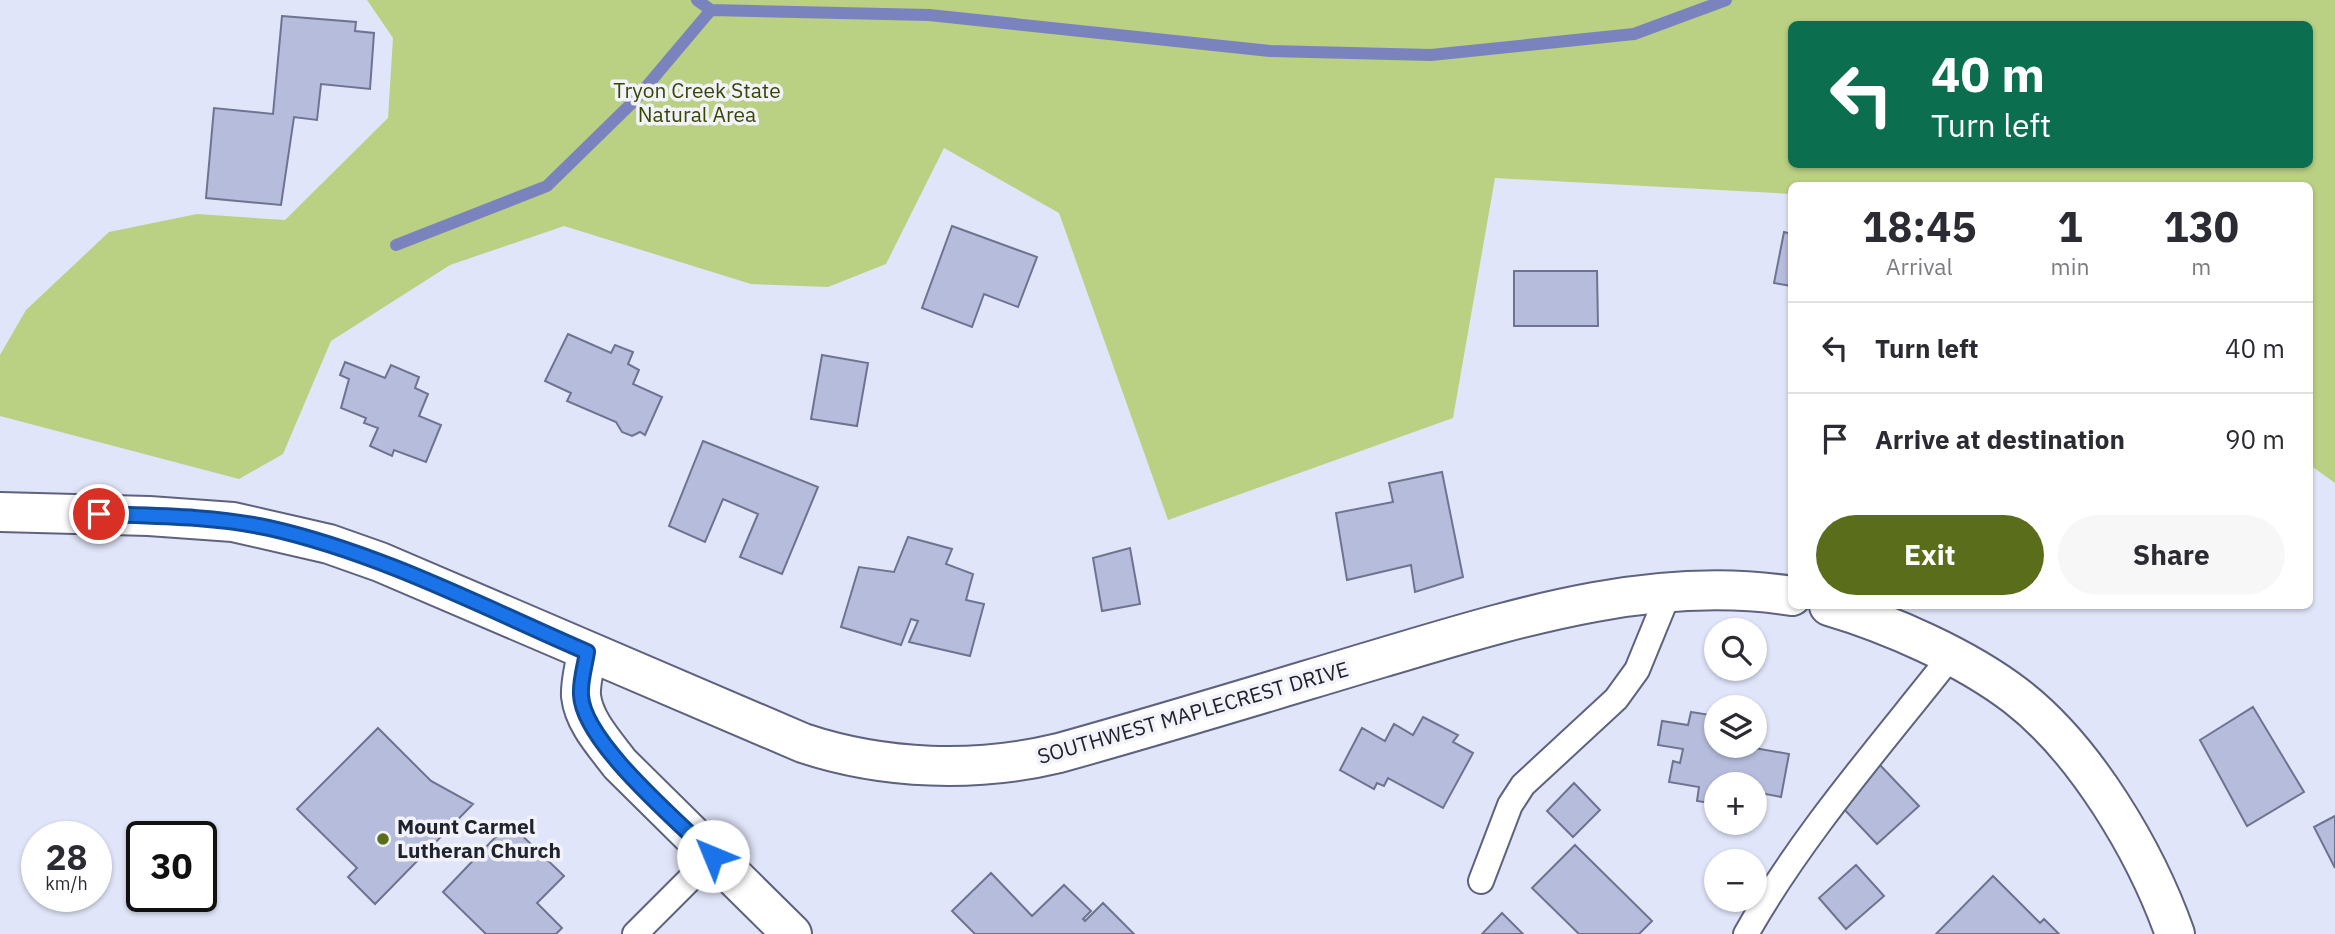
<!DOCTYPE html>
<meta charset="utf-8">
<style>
body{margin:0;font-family:"IBM Plex Sans",sans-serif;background:#f7f7f7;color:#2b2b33;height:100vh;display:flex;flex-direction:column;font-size:26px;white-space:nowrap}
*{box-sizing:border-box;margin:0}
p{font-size:23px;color:#7c7c81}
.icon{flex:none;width:38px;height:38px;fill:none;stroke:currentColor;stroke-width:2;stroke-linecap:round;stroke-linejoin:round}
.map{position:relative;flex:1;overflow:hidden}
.details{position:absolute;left:1788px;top:182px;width:525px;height:427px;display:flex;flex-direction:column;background:#fff;border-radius:10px;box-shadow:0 2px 5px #0004}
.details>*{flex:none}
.banner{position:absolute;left:1788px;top:21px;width:525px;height:147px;border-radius:10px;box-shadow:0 2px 5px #0004;background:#0b6e4f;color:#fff;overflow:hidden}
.tools{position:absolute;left:1704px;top:618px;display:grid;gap:14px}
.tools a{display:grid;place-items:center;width:63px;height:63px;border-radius:50%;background:#fff;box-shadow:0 2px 5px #0004;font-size:35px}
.speed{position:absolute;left:21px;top:821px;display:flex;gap:14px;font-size:35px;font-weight:700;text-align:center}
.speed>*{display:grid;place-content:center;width:91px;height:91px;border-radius:50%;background:#fff;box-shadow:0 2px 5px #0004;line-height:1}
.speed small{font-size:18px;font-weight:400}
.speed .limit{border:4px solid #111;border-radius:10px;background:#fff;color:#111}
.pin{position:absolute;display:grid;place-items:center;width:60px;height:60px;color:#fff;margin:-30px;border:4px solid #fff;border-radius:50%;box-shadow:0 2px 7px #0007}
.me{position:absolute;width:77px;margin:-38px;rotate:315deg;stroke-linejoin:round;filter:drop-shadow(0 0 5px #0008)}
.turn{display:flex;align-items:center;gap:24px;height:147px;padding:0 28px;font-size:32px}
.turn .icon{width:91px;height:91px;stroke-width:2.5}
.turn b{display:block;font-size:49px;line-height:60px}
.eta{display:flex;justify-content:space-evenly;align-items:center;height:119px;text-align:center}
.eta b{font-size:42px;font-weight:800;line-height:49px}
.action{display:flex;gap:14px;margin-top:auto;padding:14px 28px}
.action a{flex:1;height:80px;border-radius:42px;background:#5a6d1b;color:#fff;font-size:28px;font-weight:800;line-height:80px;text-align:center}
.action a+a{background:#f7f7f7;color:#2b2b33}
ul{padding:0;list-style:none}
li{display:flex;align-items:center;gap:21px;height:91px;padding:0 28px;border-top:2px solid #e1e1e2}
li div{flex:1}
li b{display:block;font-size:26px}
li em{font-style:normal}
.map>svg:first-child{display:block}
.green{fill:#bad083;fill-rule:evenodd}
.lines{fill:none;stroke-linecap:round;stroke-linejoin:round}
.stream{stroke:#7b83bf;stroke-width:12}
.building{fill:#b6bcdc;stroke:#6e7390;stroke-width:2}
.service-casing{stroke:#5e627f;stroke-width:28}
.minor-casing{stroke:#5e627f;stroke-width:42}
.service{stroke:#fff;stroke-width:24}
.minor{stroke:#fff;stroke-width:38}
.route-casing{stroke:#114b97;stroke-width:18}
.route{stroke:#1a73e8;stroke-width:12}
.poi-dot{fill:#5a6d1b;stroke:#f2f3fa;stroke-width:2.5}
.labels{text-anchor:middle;stroke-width:7;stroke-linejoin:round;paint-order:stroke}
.park-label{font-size:21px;fill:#394705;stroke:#f2f3fa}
.street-label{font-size:21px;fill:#20222e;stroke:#f2f3fa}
.poi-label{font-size:21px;font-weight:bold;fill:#20222e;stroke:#f2f3fa;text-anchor:start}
</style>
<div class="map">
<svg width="2335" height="934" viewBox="0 0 2335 934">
<rect width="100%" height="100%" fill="#e1e5f9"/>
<!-- green -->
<path class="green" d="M367 0H2335V483L2310 465V186H1792V194L1495 178 1453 418 1168 520 1059 213 944 148 886 264 828 287 751 284 564 226 450 265 331 341 283 454 239 479 0 416V355L26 310 109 232 197 214 285 220 388 118 393 38ZM1792 24H2310V164H1792Z"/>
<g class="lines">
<!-- stream -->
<path class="stream" d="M697 0 711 10 929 15 1270 51 1431 55 1634 34 1726 0
M396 245 547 186 635 100 711 10"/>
</g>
<!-- building -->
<path class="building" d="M282 16 356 22 355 31 374 33 370 89 321 84 317 120 294 117 281 205 206 198 214 108 273 114Z
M952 226 1037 257 1018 307 984 294 972 327 922 308Z
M1784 232 1792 234V286L1774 283Z
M1514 271H1597L1598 326H1514Z
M568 334 611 353 615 345 633 352 628 364 639 370 633 384 662 397 645 435 640 432 632 436 622 432 616 422 567 401 571 393 545 381Z
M822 355 868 363 857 426 811 419Z
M345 362 385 378 391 365 419 377 415 388 428 394 419 416 441 425 426 462 394 450 392 456 370 446 378 428 364 423 366 418 341 408 349 379 340 375Z
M703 441 818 487 782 574 740 557 758 514 723 499 705 542 669 526Z
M1442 472 1463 577 1415 592 1411 565 1347 580 1336 513 1393 502 1389 483Z
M908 537 952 549 946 564 973 574 966 600 984 604 970 656 909 642 918 621 911 619 901 645 841 627 859 567 894 572Z
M1130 548 1140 604 1102 611 1093 558Z
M2253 707 2304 792 2247 826 2200 740Z
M1691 712 1717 716V746H1743L1789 754 1781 797 1755 792V784H1717V804L1697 801 1699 787 1669 782 1673 761 1680 763 1683 749 1658 745 1662 721 1688 725Z
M1423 717 1458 735 1453 742 1473 753 1443 808 1388 778 1384 786 1377 783 1374 789 1340 770 1362 728 1385 741 1394 724 1413 735Z
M378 728 431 781 473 804 375 904 348 877 357 868 297 809Z
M1879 764 1919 806 1877 844 1841 806Z
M1574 783 1600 810 1573 837 1547 811Z
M2335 816V868L2314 827Z
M509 823 564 876 537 903 562 928 556 934H486L443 892Z
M1575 845 1652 921 1639 934H1579L1532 888Z
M1856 865 1884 896 1846 929 1819 898Z
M991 873 1032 916 1064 885 1091 911 1083 919 1085 921 1103 903 1134 934H975L952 911Z
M1993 876 2040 923 2044 919 2059 934H1936Z
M1502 913 1523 934H1482Z"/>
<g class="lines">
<defs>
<path id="service" d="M1481 881 1510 805 1523 785 1616 699 1637 670 1669 592
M635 934 713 856
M1746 934C1801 836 1881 745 1951 656"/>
<path id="minor" d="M0 512 149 516 233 522 329 544 380 562 803 743C884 770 976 773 1059 753 1167 723 1274 690 1381 658 1513 619 1652 574 1792 596
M1829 606C1890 624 1965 657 2016 696 2086 750 2146 852 2175 934
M587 652C585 666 580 683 581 696 584 722 605 744 620 764L792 934"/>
</defs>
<!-- service casing -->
<use href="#service" class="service-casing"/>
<!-- minor casing -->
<use href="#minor" class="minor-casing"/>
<!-- service -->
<use href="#service" class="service"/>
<!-- minor -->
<use href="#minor" class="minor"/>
</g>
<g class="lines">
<defs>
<path id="route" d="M99 514C155 516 214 516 269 528 380 553 483 607 587 652 585 666 580 681 581 695 583 742 679 822 713 856"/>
</defs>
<!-- route casing -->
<use href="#route" class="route-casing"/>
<!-- route -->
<use href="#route" class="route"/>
</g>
<!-- markers -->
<circle class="poi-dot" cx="383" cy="839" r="7"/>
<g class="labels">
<!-- park labels -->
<g class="park-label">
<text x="697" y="98">Tryon Creek State<tspan x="697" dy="24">Natural Area</tspan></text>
</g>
<!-- street labels -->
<g class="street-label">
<text transform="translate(1193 713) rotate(-16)" y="7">SOUTHWEST MAPLECREST DRIVE</text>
</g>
<!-- poi labels -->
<g class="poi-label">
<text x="397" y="834">Mount Carmel<tspan x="397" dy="24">Lutheran Church</tspan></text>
</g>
</g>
</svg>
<div class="tools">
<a><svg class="icon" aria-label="search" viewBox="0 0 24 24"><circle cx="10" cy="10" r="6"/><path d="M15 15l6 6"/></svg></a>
<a><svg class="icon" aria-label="layers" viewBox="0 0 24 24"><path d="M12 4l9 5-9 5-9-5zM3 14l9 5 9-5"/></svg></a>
<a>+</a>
<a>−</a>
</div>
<div class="speed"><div>28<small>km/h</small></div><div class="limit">30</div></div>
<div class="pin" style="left:99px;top:514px;background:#d93025"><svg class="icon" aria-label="arrive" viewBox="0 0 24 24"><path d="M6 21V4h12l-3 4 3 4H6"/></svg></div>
<svg class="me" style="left:713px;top:856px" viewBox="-20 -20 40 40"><circle r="19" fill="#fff"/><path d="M0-13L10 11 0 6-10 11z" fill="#1a73e8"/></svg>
<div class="banner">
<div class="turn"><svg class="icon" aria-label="left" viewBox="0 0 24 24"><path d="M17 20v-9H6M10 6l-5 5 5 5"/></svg><div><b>40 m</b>Turn left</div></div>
</div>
<section class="details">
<div class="eta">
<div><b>18:45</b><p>Arrival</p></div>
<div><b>1</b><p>min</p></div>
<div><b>130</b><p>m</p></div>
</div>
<ul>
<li><svg class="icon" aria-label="left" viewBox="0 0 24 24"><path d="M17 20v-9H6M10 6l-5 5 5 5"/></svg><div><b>Turn left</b></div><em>40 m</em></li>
<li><svg class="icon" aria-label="arrive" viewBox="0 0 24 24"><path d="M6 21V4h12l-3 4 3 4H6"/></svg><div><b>Arrive at destination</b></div><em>90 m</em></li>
</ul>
<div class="action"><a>Exit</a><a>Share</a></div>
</section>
</div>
